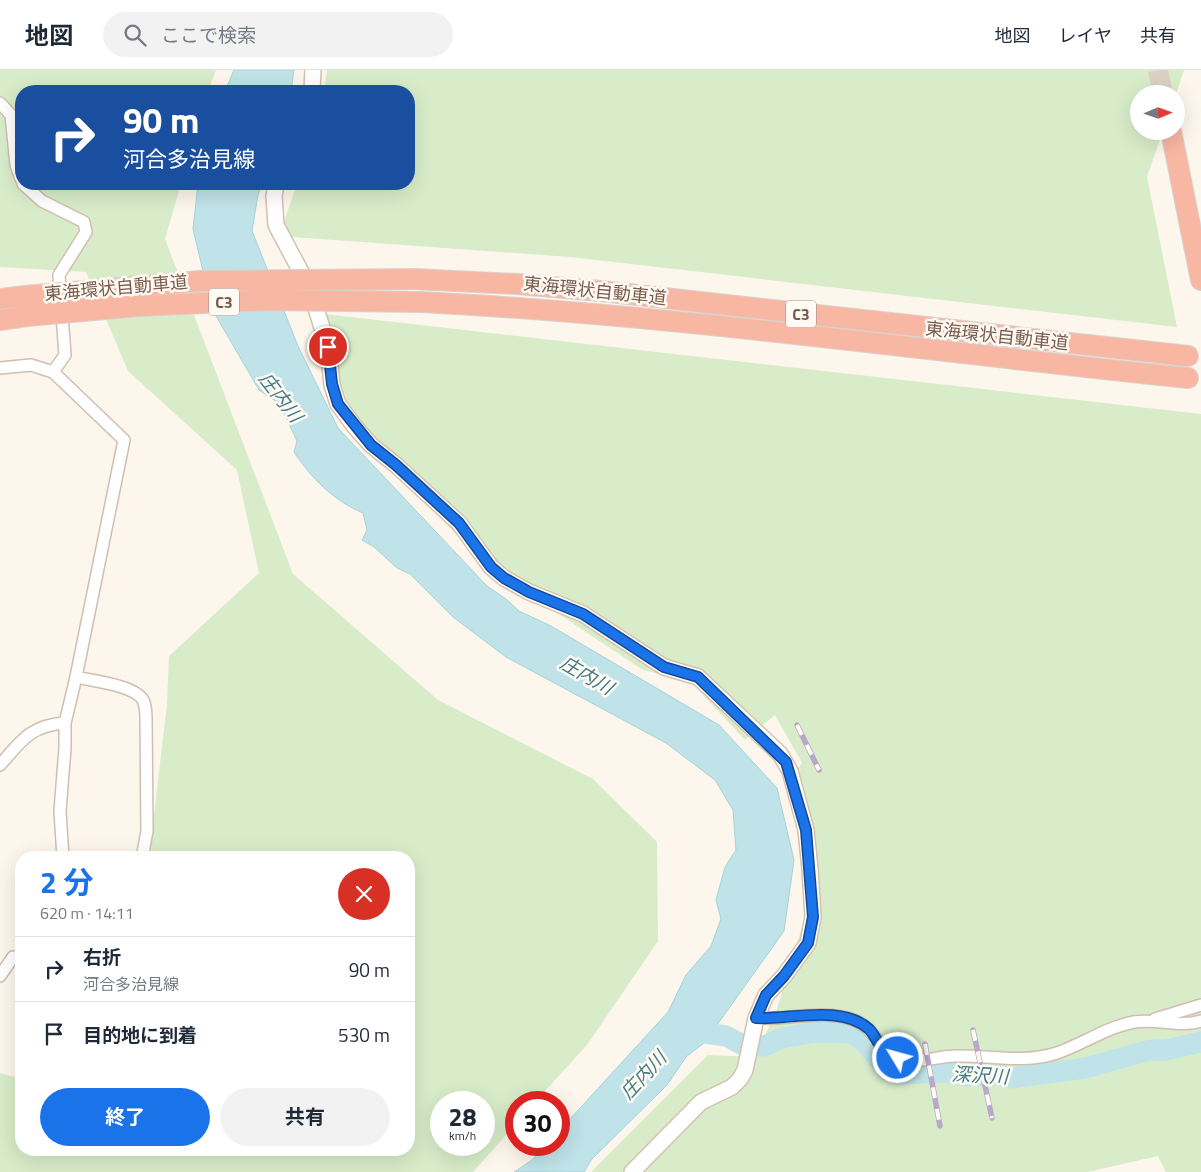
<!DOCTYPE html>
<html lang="ja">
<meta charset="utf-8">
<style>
body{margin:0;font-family:"Titillium Web","Noto Sans JP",sans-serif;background:#f2f2f3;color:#1f2937;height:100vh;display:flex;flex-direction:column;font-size:19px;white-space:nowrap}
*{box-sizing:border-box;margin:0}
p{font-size:16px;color:#747a83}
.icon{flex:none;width:28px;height:28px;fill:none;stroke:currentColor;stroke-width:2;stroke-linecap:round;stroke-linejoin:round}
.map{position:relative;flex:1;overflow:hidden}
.drawer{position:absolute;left:15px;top:781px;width:400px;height:305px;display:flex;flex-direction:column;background:#fff;border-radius:20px;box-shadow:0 5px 20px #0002}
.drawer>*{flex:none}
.top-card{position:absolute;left:15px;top:15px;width:400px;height:105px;border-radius:20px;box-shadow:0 5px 20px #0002;background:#1a4fa0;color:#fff;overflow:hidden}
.needle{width:32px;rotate:88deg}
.buttons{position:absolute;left:1130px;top:15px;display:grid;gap:10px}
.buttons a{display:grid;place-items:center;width:55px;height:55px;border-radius:50%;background:#fff;box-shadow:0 5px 20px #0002;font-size:25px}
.speed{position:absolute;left:430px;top:1021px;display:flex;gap:10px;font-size:25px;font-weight:700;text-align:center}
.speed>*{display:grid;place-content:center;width:65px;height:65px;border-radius:50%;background:#fff;box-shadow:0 5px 20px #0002;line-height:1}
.speed small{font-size:12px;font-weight:400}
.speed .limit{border:8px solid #d22;background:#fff;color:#111}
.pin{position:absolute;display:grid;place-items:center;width:42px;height:42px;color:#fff;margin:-21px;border:2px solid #fff;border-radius:50%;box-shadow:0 1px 5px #0007}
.me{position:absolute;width:55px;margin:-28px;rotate:307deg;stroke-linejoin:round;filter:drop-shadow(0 0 4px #0008)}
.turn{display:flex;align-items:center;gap:18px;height:105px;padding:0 25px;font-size:22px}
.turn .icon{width:65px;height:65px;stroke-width:2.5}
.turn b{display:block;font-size:35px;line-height:42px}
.round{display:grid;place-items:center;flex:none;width:52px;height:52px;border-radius:26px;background:#f2f2f3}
.head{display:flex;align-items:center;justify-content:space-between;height:85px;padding:0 25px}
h1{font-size:30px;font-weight:700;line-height:38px;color:#1a73e8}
.action{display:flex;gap:10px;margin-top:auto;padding:10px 25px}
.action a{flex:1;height:58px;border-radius:30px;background:#1a73e8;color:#fff;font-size:20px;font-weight:700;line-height:58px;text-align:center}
.action a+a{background:#f2f2f3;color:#1f2937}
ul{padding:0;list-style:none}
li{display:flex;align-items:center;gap:15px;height:65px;padding:0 25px;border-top:1px solid #e0e1e3}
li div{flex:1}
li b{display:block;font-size:19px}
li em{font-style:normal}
header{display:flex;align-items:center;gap:30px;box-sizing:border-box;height:70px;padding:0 25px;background:#fff;border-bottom:1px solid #e0e1e3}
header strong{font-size:24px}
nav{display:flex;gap:28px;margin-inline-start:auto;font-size:18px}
.search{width:350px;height:45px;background:#f2f2f3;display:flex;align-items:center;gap:12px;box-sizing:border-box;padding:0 18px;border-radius:28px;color:#747a83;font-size:19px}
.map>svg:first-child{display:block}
.green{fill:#d8ecc9;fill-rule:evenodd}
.water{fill:#bfe3e8;stroke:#a5d3da}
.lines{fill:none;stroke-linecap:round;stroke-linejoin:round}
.river{stroke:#bfe3e8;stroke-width:21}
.motorway-tunnel{stroke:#dcd0c4;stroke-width:20;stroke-dasharray:20 10;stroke-linecap:butt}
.minor-casing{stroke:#d1beb0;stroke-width:14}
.secondary-casing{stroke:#d6c0b0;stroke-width:18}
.motorway-casing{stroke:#dad1cd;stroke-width:22}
.minor{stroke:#fff;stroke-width:11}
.secondary{stroke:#fff;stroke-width:15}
.motorway{stroke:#f7b7a3;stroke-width:20}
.rail-casing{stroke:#b9a8c9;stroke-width:5.5}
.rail{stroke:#fffaf3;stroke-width:4;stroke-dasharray:11;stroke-linecap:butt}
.motorway-bridge-casing{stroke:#dad1cd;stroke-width:22;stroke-linecap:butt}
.motorway-bridge{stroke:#f7b7a3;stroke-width:20}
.route-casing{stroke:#114b97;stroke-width:12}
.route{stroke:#1a73e8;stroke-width:9}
.labels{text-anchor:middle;stroke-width:5;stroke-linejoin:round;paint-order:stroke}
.shield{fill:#fffaf3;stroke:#a28b7f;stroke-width:1}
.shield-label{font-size:16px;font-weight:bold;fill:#7a5c4d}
.street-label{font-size:18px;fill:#7a5c4d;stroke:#fffaf3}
.water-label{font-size:19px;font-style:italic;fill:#437c86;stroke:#fffaf3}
</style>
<header>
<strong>地図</strong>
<div class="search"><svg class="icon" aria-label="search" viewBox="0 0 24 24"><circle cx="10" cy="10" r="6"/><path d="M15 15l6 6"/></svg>ここで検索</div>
<nav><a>地図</a><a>レイヤ</a><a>共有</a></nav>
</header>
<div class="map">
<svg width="1201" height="1102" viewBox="0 0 1201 1102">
<rect width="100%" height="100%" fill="#fdf6ec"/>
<!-- green -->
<path class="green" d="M0 0H216L208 21H21V114H181L165 169 293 504 438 630 593 709 657 772 658 871 587 975 535 1032H516V1054L473 1102H0V1003L19 1008 21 1004V1080H409V788L149 787 167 634 169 586 259 503 237 400 128 301 86 202 0 197ZM441 1032H484V1075H441Z
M327 0H1184L1176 24H1139V61H1163L1147 107 1177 257 570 187 279 166 297 114H409V21H324Z
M316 243 1201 344V1102H1166L1158 1086 1087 1102H591L708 985 754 987 775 945 812 825 787 714 802 693 775 645 745 670 691 612 643 600 488 497 358 363Z"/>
<!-- water -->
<path class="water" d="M234 0H294L291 21H225Z
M198 114H262L258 125 252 161 298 276 338 358 487 516 506 529 519 541 551 556 719 655 777 718 794 790 784 861 705 972 686 987 667 1015 592 1089 584 1102H514L532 1090 545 1075H559V1061L668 942 686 905 711 876 721 849 716 830 725 797 736 780 733 740 715 710 666 673 506 587 453 547 410 504 397 498 374 477 362 470 367 460 363 443C334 431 311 408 294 382L297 371 279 333 259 320 212 239 193 159Z"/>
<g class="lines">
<!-- river -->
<path class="river" d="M693 949 705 963 726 966 745 976H765L782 968 815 962 851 963 866 973 887 1000 898 1004 949 1002 965 1006 997 1005 1012 1008 1085 998 1150 980H1166L1201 972"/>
<!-- motorway-tunnel -->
<path class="motorway-tunnel" d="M1158 0 1163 24"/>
<defs>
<path id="minor" d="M0 33 11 45 16 95 21 109
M23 114 42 131 84 152 86 162 59 205 65 285 53 302
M0 298 31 295 53 302 124 370 76 607 65 653V678L60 741 63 788
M76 607C92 611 137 615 144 632 145 636 146 642 146 647L147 761 142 788
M0 695C21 671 31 655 65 653
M0 906 13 887H21
M756 948C788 950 822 939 854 950 879 960 878 986 910 990 925 992 941 986 955 986 990 985 1023 994 1057 983 1083 974 1107 957 1134 952 1156 948 1179 958 1201 951
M1155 949 1201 935"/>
<path id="secondary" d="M312 21 313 0
M276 114 274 126 276 155 310 219 328 277 332 315 338 334 355 357 371 375 396 395 459 453 491 497 504 508 529 522 583 544 664 597 698 607 780 684 790 701 806 760 810 799 813 847 808 873 784 906 766 925 756 948 745 1000 740 1009 732 1017 701 1032 632 1102"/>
<path id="motorway" d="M1171 61 1201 210
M414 209 517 214 601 221 1188 286
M0 229 25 226
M421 232C678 245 932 282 1188 308
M0 250 27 246"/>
</defs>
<!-- minor casing -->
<use href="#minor" class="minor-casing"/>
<!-- secondary casing -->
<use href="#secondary" class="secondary-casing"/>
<!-- motorway casing -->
<use href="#motorway" class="motorway-casing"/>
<!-- minor -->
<use href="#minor" class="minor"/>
<!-- secondary -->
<use href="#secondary" class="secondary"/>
<!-- motorway -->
<use href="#motorway" class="motorway"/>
<defs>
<path id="rail" d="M797 655 819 700
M973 960 992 1048
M925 974 940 1056"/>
</defs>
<!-- rail casing -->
<use href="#rail" class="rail-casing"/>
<!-- rail -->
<use href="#rail" class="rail"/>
<defs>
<path id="motorway-bridge" d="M25 226 201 211 414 209
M27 246 139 236 269 230 421 232"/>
</defs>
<!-- motorway-bridge casing -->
<use href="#motorway-bridge" class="motorway-bridge-casing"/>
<!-- motorway-bridge -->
<use href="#motorway-bridge" class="motorway-bridge"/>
</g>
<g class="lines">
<defs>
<path id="route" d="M328 277 332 314 338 334 371 375 396 395 459 453 491 497 504 508 529 522 583 544 664 597 698 607 786 692 806 760 813 847 808 873 784 906 766 925 756 948C789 950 841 934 869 959 874 964 877 972 882 978 886 982 893 985 898 988"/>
</defs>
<!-- route casing -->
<use href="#route" class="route-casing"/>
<!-- route -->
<use href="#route" class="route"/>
</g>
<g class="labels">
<!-- shield labels -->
<g class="shield">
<rect x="209" y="218.5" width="30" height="27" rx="4"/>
<rect x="786" y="230.5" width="30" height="27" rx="4"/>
</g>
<g class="shield-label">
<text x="224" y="238">C3</text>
<text x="801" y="250">C3</text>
</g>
<!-- street labels -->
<g class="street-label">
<text transform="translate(116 218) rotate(-5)" y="6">東海環状自動車道</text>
<text transform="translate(595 221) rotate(6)" y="6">東海環状自動車道</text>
<text transform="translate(997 266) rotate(6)" y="6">東海環状自動車道</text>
</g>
<!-- water labels -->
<g class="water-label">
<text transform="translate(281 327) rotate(52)" y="7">庄内川</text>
<text transform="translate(587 605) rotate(30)" y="7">庄内川</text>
<text transform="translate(643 1005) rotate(-47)" y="7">庄内川</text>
<text transform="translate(980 1005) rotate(3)" y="7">深沢川</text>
</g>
</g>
</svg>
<div class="buttons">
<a><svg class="needle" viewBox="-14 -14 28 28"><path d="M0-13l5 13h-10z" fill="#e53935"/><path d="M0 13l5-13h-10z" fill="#747a83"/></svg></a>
</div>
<div class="speed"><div>28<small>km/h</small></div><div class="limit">30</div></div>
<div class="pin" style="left:328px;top:277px;background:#d93025"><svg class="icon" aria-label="arrive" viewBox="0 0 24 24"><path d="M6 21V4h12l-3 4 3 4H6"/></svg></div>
<svg class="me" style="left:898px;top:988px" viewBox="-20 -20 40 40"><circle r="17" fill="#1a73e8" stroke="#fff" stroke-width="3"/><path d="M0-11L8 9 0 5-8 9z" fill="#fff"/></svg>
<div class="top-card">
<div class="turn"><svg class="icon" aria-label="right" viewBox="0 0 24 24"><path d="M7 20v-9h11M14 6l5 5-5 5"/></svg><div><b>90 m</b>河合多治見線</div></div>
</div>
<section class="drawer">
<div class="head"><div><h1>2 分</h1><p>620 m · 14:11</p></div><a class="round" style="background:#d93025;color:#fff"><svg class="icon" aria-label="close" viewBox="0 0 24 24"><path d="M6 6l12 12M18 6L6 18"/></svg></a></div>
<ul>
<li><svg class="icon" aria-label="right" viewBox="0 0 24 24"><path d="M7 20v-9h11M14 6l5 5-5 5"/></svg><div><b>右折</b><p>河合多治見線</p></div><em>90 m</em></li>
<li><svg class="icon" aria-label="arrive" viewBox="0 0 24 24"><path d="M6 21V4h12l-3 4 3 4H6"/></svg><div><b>目的地に到着</b></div><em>530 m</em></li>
</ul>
<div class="action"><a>終了</a><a>共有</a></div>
</section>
</div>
